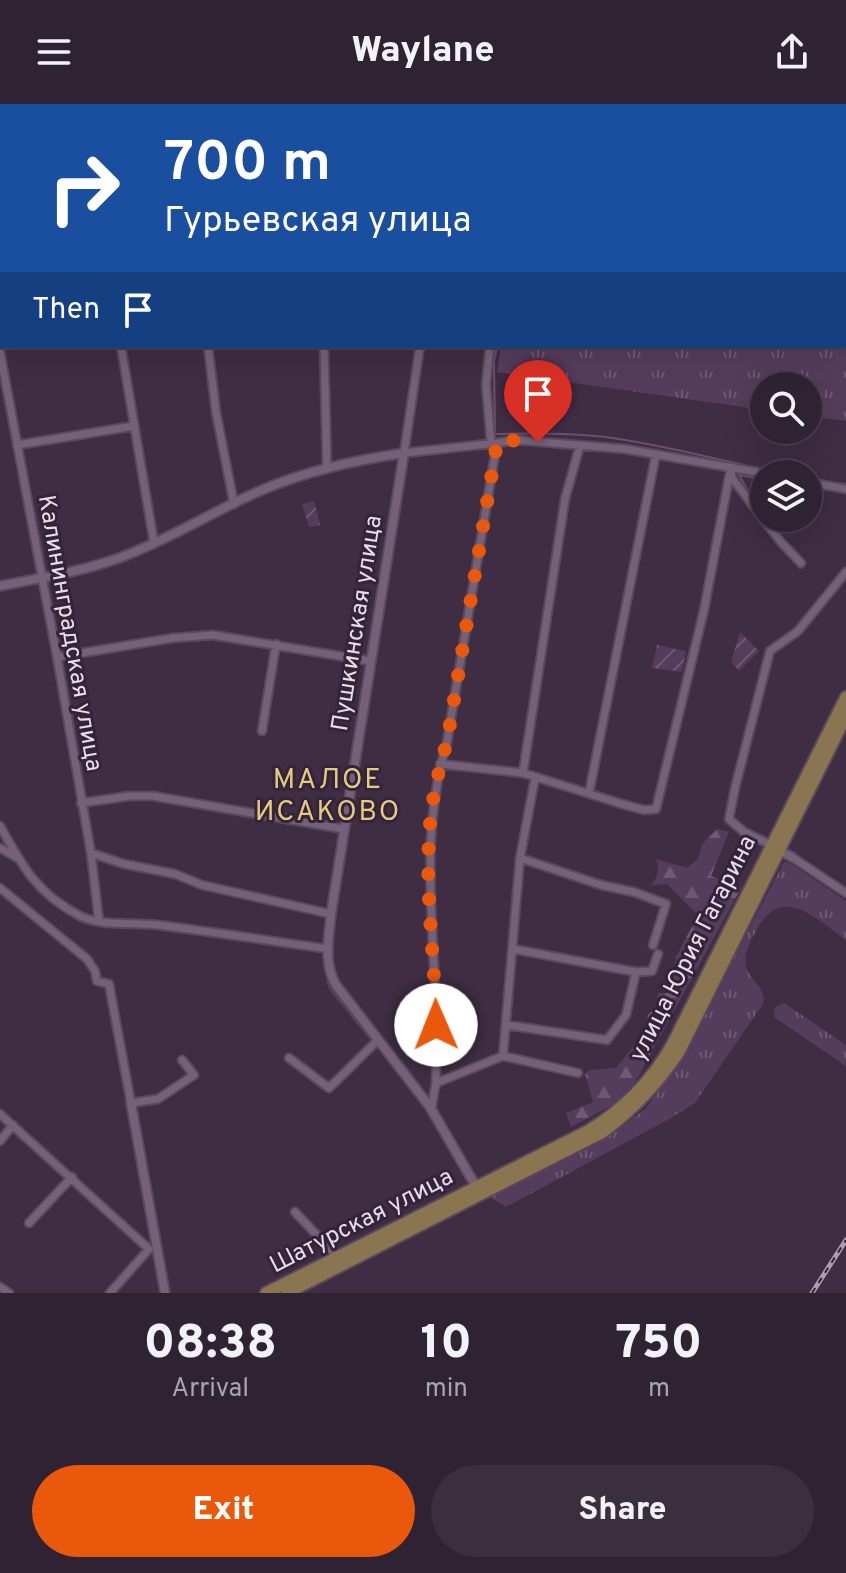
<!DOCTYPE html>
<meta charset="utf-8">
<style>
body{margin:0;font-family:Overpass,sans-serif;background:#3b2f3e;color:#f1f3f6;height:100vh;display:flex;flex-direction:column;font-size:30px;white-space:nowrap}
*{box-sizing:border-box;margin:0}
p{font-size:26px;color:#a7a4ac}
.icon{flex:none;width:44px;height:44px;fill:none;stroke:currentColor;stroke-width:2;stroke-linecap:round;stroke-linejoin:round}
.map{position:relative;height:1189px;overflow:hidden}
.side{display:flex;flex-direction:column;background:#2f2232;flex:1}
.side>*{flex:none}
.hud{position:absolute;left:0px;top:0px;width:846px;height:244px;box-shadow:0 8px 32px #0002,0 0 0 2px #4a3f4d;background:#1a4fa0;color:#fff;overflow:hidden}
.controls{position:absolute;left:750px;top:268px;display:grid;gap:16px}
.controls a{display:grid;place-items:center;width:72px;height:72px;border-radius:50%;background:#2f2232;box-shadow:0 8px 32px #0002,0 0 0 2px #4a3f4d;font-size:40px}
.pin{position:absolute;display:grid;place-items:center;width:68px;height:68px;color:#fff;margin:-82px -34px;border-radius:50% 50% 50% 0;rotate:-45deg;box-shadow:0 0 8px #0007}
.pin .icon{rotate:45deg}
.me{position:absolute;width:88px;margin:-44px;rotate:359deg;stroke-linejoin:round;filter:drop-shadow(0 0 6px #0008)}
.turn{display:flex;align-items:center;gap:28px;height:168px;padding:0 32px;font-size:36px}
.turn .icon{width:104px;height:104px;stroke-width:2.5}
.turn b{display:block;font-size:56px;line-height:68px}
.then{display:flex;align-items:center;height:76px;padding:0 32px;background:#0003;gap:16px;font-size:30px}
.eta{display:flex;justify-content:space-evenly;align-items:center;height:136px;text-align:center}
.eta b{font-size:48px;font-weight:800;line-height:56px}
.primary-button{display:flex;gap:16px;margin-top:auto;padding:16px 32px}
.primary-button a{flex:1;height:92px;border-radius:48px;background:#ea580c;color:#fff;font-size:32px;font-weight:800;line-height:92px;text-align:center}
.primary-button a+a{background:#3b2f3e;color:#f1f3f6}
header{display:flex;justify-content:space-between;align-items:center;height:104px;padding:0 32px;background:#2f2232;font-size:36px;font-weight:800}
.map>svg:first-child{display:block}
.grass{fill:url(#grass-tufts)}
.forest{fill:url(#forest-firs)}
.garden{fill:url(#garden-furrows)}
.lines{fill:none;stroke-linecap:round;stroke-linejoin:round}
.stream{stroke:#6a4f70;stroke-width:2}
.runway{stroke:#756578;stroke-width:38}
.minor-casing{stroke:#58495b;stroke-width:11}
.tertiary-casing{stroke:#58495b;stroke-width:12}
.primary-casing{stroke:#58495b;stroke-width:15}
.minor{stroke:#746179;stroke-width:7}
.tertiary{stroke:#746179;stroke-width:8}
.primary{stroke:#8b7550;stroke-width:11}
.rail-casing{stroke:#ab9dae;stroke-width:5}
.rail{stroke:#342339;stroke-width:2;stroke-dasharray:6;stroke-linecap:butt}
.route{stroke:#ea580c;stroke-width:14;stroke-dasharray:0 25.2}
.labels{text-anchor:middle;stroke-width:6;stroke-linejoin:round;paint-order:stroke}
.street-label{font-size:24px;fill:#e8ddeb;stroke:#342339}
.quarter-label{font-size:28px;letter-spacing:2px;fill:#e4cb7f;stroke:#342339}
</style>
<header><svg class="icon" aria-label="menu" viewBox="0 0 24 24"><path d="M4 6h16M4 12h16M4 18h16"/></svg>Waylane<svg class="icon" aria-label="share" viewBox="0 0 24 24"><path d="M12 15V3M7 8l5-5 5 5M5 13v7h14v-7"/></svg></header>
<div class="map">
<svg width="846" height="1189" viewBox="0 0 846 1189">
<defs>
<pattern id="grass-tufts" width="24" height="20" patternUnits="userSpaceOnUse" patternTransform="scale(2)"><rect width="24" height="20" fill="#563c5c"/><path d="M3 7l-1-3M5 7V3M7 7l1-3M15 17l-1-3M17 17v-4M19 17l1-3" fill="none" stroke="#6e5874"/></pattern>
<pattern id="forest-firs" width="22" height="20" patternUnits="userSpaceOnUse" patternTransform="scale(2)"><rect width="22" height="20" fill="#563c5c"/><path d="M5 1l3.5 6h-7zM16 11l3.5 6h-7z" fill="#6e5874"/></pattern>
<pattern id="garden-furrows" width="10" height="10" patternUnits="userSpaceOnUse" patternTransform="scale(2)"><rect width="10" height="10" fill="#563c5c"/><path d="M-1 1l2-2M0 10L10 0M9 11l2-2" fill="none" stroke="#6e5874"/></pattern>
</defs>
<rect width="100%" height="100%" fill="#3f2d43"/>
<!-- grass -->
<path class="grass" d="M535 0H763L535 2Z
M774 0H846V317L808 312V282H764V306L497 268 501 242H844V2H774Z
M784 758 790 759 846 797V836C816 815 781 778 756 827 750 838 743 850 746 862 750 878 767 883 763 900L695 999 671 1014 506 1103 490 1093 590 1043 614 1029 646 1004 680 957Z
M329 876 371 935 370 936 330 887 326 878Z
M784 899 846 941V962L774 913 775 903Z"/>
<!-- forest -->
<path class="forest" d="M717 725 729 728 711 772 741 784 627 993 571 1023 566 1009 593 998 585 970 590 966 616 964 645 928 648 911 657 901 658 889H671L676 853 698 811 667 780 651 781C658 772 660 766 656 755L687 764 698 755 702 740Z"/>
<!-- garden -->
<path class="garden" d="M0 0H92L2 2 0 142Z
M314 397 320 421 309 423 302 400Z
M740 528 759 547 739 567 731 558Z
M657 541 686 547 682 568 652 564Z"/>
<g class="lines">
<!-- stream -->
<path class="stream" d="M468 2V0
M497 242 494 257 495 330C532 329 569 329 606 333 659 340 710 354 762 365
M768 367 783 370
M739 371 754 398
M739 371 764 375
M819 377 846 380
M808 383 821 386
M767 425 776 439 800 464"/>
<!-- runway -->
<path class="runway" d="M768 2 769 0"/>
<defs>
<path id="minor" d="M143 0 152 2
M23 2 24 0
M72 2 73 0
M90 2 92 0
M309 2V0
M397 2V0
M502 2V0
M510 2 511 0
M0 36 2 33
M0 111 2 108
M0 139 2 136
M0 166 2 161
M0 201H2
M121 242 154 439
M208 242 216 308 234 400
M324 242 327 365
M420 242 404 349 497 339
M490 242 486 281 491 339
M0 248 57 553 91 749 99 817
M17 341 134 322
M731 365 732 374 780 437 801 459
M808 378 846 385
M57 553 173 534 213 531 370 557
M262 627 276 540
M440 660 523 669 622 700 644 706 656 705 704 506 731 363
M523 669 565 395 580 341
M589 689 656 350
M81 699 129 692H153L344 725
M0 722C22 762 37 790 80 812 102 823 133 818 158 821 215 828 271 837 328 845
M773 742 744 728 729 715 735 684 770 547 798 527 846 468
M0 744 16 753
M91 749 124 760 175 770 202 781 331 810
M792 753 846 789
M520 754 601 781 634 788 666 800 653 841
M0 784 87 855 95 867 97 877 109 880 131 999 158 995 194 971 182 956
M513 845 636 868 652 867 658 850
M507 921 607 936 626 911 636 868
M503 952 578 969
M289 954 329 984 377 937
M436 979 503 952 520 754 535 674
M431 1006 436 979C436 940 436 901 434 863 430 781 424 718 447 638L497 339 517 336 625 345 768 370
M0 1010 149 1145 110 1189
M0 1037 13 1021
M295 1108 332 1147 335 1153
M29 1119 72 1073
M0 1183 9 1189"/>
<path id="tertiary" d="M0 482C40 474 80 468 119 454 169 436 213 407 262 386 306 367 356 356 404 349L331 810C329 834 323 859 336 881L430 1003 478 1086
M778 746 792 753
M131 999 165 1189"/>
<path id="primary" d="M266 1189 588 1027C624 1005 651 978 672 941L846 593
M287 1189 603 1028C634 1005 657 981 679 948L846 612"/>
</defs>
<!-- minor casing -->
<use href="#minor" class="minor-casing"/>
<!-- tertiary casing -->
<use href="#tertiary" class="tertiary-casing"/>
<!-- primary casing -->
<use href="#primary" class="primary-casing"/>
<!-- minor -->
<use href="#minor" class="minor"/>
<!-- tertiary -->
<use href="#tertiary" class="tertiary"/>
<!-- primary -->
<use href="#primary" class="primary"/>
<defs>
<path id="rail" d="M812 1189 846 1136"/>
</defs>
<!-- rail casing -->
<use href="#rail" class="rail-casing"/>
<!-- rail -->
<use href="#rail" class="rail"/>
</g>
<g class="lines">
<!-- route -->
<path class="route" d="M436 921C435 851 423 779 431 710 434 685 440 662 447 638L497 339 517 336 538 338"/>
</g>
<g class="labels">
<!-- street labels -->
<g class="street-label">
<text transform="translate(356 519) rotate(-81)" y="8">Пушкинская улица</text>
<text transform="translate(71 529) rotate(80)" y="8">Калининградская улица</text>
<text transform="translate(692 844) rotate(-63)" y="8">улица Юрия Гагарина</text>
<text transform="translate(361 1116) rotate(-27)" y="8">Шатурская улица</text>
</g>
<!-- quarter labels -->
<g class="quarter-label">
<text x="328" y="684">МАЛОЕ<tspan x="328" dy="32">ИСАКОВО</tspan></text>
</g>
</g>
</svg>
<div class="controls">
<a><svg class="icon" aria-label="search" viewBox="0 0 24 24"><circle cx="10" cy="10" r="6"/><path d="M15 15l6 6"/></svg></a>
<a><svg class="icon" aria-label="layers" viewBox="0 0 24 24"><path d="M12 4l9 5-9 5-9-5zM3 14l9 5 9-5"/></svg></a>
</div>
<div class="pin" style="left:538px;top:338px;background:#d93025"><svg class="icon" aria-label="arrive" viewBox="0 0 24 24"><path d="M6 21V4h12l-3 4 3 4H6"/></svg></div>
<svg class="me" style="left:436px;top:921px" viewBox="-20 -20 40 40"><circle r="19" fill="#fff"/><path d="M0-13L10 11 0 6-10 11z" fill="#ea580c"/></svg>
<div class="hud">
<div class="turn"><svg class="icon" aria-label="right" viewBox="0 0 24 24"><path d="M7 20v-9h11M14 6l5 5-5 5"/></svg><div><b>700 m</b>Гурьевская улица</div></div>
<div class="then">Then<svg class="icon" aria-label="arrive" viewBox="0 0 24 24"><path d="M6 21V4h12l-3 4 3 4H6"/></svg></div>
</div>
</div>
<section class="side">
<div class="eta">
<div><b>08:38</b><p>Arrival</p></div>
<div><b>10</b><p>min</p></div>
<div><b>750</b><p>m</p></div>
</div>
<div class="primary-button"><a>Exit</a><a>Share</a></div>
</section>
